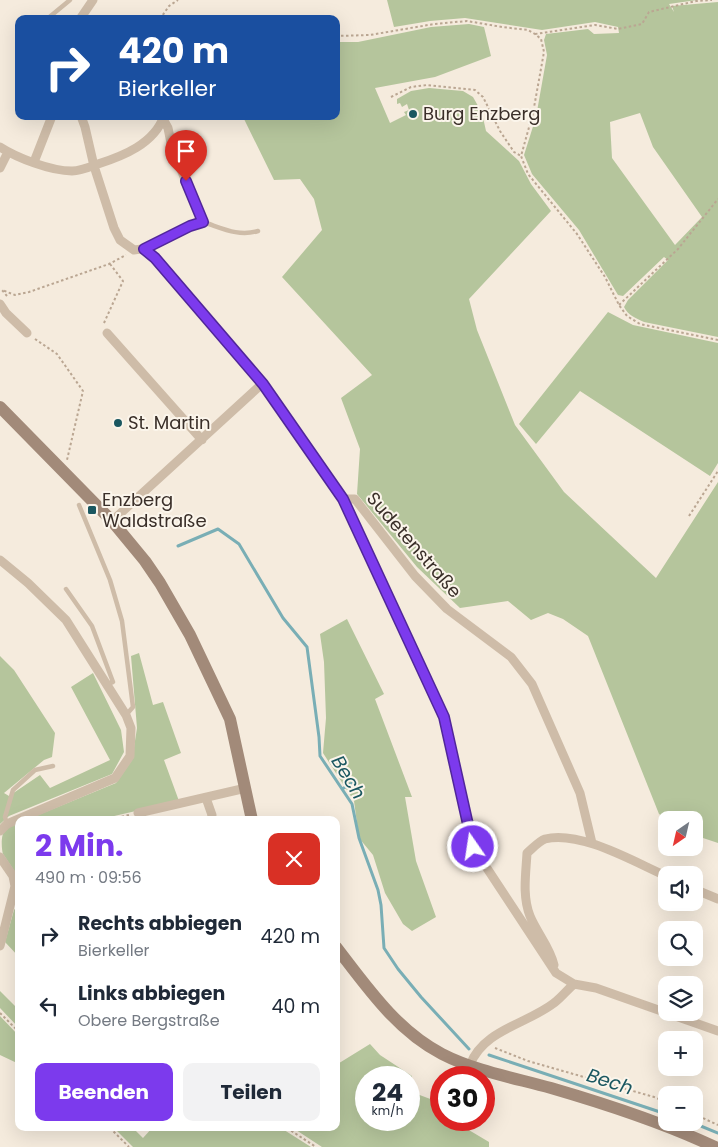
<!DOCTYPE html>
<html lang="de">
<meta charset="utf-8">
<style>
body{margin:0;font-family:Poppins,sans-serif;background:#f2f2f3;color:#1f2937;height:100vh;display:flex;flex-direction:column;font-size:19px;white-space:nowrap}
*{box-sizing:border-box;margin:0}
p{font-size:16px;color:#747a83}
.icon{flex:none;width:28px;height:28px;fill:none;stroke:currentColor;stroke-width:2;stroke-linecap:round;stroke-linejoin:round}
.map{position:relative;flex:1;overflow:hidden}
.panel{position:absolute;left:15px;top:816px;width:325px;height:315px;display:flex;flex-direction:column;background:#fff;border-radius:10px;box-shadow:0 5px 20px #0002}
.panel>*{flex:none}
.banner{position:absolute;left:15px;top:15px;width:325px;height:105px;border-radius:10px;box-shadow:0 5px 20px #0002;background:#1a4fa0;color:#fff;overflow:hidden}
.needle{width:32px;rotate:214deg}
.buttons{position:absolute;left:658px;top:811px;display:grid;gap:10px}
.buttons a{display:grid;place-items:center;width:45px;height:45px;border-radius:10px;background:#fff;box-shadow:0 5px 20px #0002;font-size:25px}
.speed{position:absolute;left:355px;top:1066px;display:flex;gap:10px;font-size:25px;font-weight:700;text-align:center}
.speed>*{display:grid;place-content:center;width:65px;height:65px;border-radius:50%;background:#fff;box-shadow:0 5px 20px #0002;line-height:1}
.speed small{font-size:12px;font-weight:400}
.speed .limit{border:8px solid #d22;background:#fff;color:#111}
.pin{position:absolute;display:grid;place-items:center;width:42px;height:42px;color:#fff;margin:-51px -21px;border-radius:50% 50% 50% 0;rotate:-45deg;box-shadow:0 0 5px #0007}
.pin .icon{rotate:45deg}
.me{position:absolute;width:55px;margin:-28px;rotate:347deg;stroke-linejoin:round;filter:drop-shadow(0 0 4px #0008)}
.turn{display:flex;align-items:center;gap:18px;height:105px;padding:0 20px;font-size:22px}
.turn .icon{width:65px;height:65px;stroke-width:2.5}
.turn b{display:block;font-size:35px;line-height:42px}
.round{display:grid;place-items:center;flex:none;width:52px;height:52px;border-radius:10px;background:#f2f2f3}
.headline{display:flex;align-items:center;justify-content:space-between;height:85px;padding:0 20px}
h1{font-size:30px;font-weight:700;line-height:38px;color:#7c3aed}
.button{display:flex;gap:10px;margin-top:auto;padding:10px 20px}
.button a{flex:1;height:58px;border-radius:10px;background:#7c3aed;color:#fff;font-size:20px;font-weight:700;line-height:58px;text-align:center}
.button a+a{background:#f2f2f3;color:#1f2937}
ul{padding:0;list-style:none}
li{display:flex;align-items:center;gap:15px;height:70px;padding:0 20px}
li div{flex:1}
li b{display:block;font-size:19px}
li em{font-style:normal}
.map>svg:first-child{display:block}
.green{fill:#b5c59c;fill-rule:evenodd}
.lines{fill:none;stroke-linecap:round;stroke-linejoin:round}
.stream{stroke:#79aeb5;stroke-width:3}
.path{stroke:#baa692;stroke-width:2;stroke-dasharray:2.5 2.5;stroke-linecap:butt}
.lane{stroke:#cebca8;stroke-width:4.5}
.street{stroke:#cebca8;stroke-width:9}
.secondary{stroke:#a28a79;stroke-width:12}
.route-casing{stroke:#51269a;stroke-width:12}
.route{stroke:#7c3aed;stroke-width:9}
.poi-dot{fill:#1a5760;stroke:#fbf5eb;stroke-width:2}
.labels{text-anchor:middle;stroke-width:4;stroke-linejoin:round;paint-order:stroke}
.poi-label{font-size:18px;fill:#3a2f29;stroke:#fbf5eb;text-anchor:start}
.street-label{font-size:18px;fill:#3a2f29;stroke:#fbf5eb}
.water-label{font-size:19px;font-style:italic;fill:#1a5760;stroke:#fbf5eb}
</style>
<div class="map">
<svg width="718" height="1147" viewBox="0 0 718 1147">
<rect width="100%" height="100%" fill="#f5ebdd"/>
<!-- green -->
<path class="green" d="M387 0H697L669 4 674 12 672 6 718 2V337L644 322C635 318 628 315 624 307L628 300 668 260 664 257 623 296 618 295 579 230 532 174 524 155 536 117 547 55 544 40 546 34 588 29 594 34 619 33 618 27 595 22 542 30 465 18 430 21 394 27ZM640 113 653 147 702 217 675 245 612 158 610 122Z
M469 24 484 27 491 56 435 77 375 88 390 123 406 115 404 112 409 110 407 104 402 107 400 103 397 104V99L411 91 429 88 463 91 473 97 482 113 486 131 519 161 531 184 551 211 469 299 477 330 515 425 564 492 656 578 718 482V843L694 835V820H668L659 814 588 636 563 619 548 613 531 620 508 601 460 608 417 567 357 494 360 449 341 398 372 375 282 277 322 230 314 199 300 179 274 180 244 119 249 116H336V42H358L431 27Z
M608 312 633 325 718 343V463L710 476 580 391 536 444 519 424Z
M347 619 384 694 375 699 412 797H405L416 861 436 917 412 931 403 924 385 893 373 855 359 838 354 801 323 753 326 718 324 662 320 634Z
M139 653 153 705 163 702 181 753 164 760 179 801 97 820H26L116 783 132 760 137 728 131 656Z
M0 656 14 670 55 733 52 757 44 760 4 793 9 796 40 775 50 788 110 760 71 687 93 673 121 730 124 752 112 774 9 816 0 824Z
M19 823V878L3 854C1 847 1 833 6 828 9 826 15 824 19 823Z
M19 904V957L5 942 14 910Z
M0 991 19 1010V1028L0 1008Z
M0 1016 19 1036V1064L0 1055Z
M370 1044 380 1055 412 1076 409 1085V1078H366V1120H409V1091L441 1103V1120H452L489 1142V1147H322L293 1128H336V1065Z
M114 1128H133L143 1138 152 1128H281L311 1147H133Z"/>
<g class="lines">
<!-- stream -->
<path class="stream" d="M178 546 218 529 239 544 283 618 307 647 319 737 320 756 352 804 359 838 378 890 381 905 384 948 398 969 421 997 469 1049
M342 789 354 782
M489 1055 666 1114
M691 1122 718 1133"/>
<!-- path -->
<path class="path" d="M160 19 169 6 178 0
M535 34 595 25 618 29 642 24 649 12 696 1 712 0
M336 36 370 35 434 24 467 21 502 27 528 30 535 34 541 39 544 52 533 113 521 156 528 174 577 234 605 277 619 305 627 316 640 324 718 340
M391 97 411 87 427 85 475 90 483 97 500 131 514 152 521 156
M7 296 2 290 15 295 29 292 109 264 126 255
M619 305 678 249 718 199
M104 323 123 281 110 264
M35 339 57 354 83 391 67 460
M689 516 718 471
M107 820 129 815
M0 1013 19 1032
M495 1048 528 1061 654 1097 666 1102
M694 1114 718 1125
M110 1128 129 1147
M287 1128 316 1147"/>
<!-- lane -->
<path class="lane" d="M47 19 70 0
M203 222C222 228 238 237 258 231
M79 505 110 580 122 621 133 707 126 715
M66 589 92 626 113 682 107 684
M7 824 5 817 13 790 35 770 53 766"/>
<!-- street -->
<path class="street" d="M80 19 93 0
M81 116 85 127 94 166 114 228 120 240 134 250C157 248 181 229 203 222L172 148 168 128 163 119
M0 147C17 158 51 171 72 171 80 171 90 167 98 164 123 156 154 144 164 116
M34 162 52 116
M0 168 8 152
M144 249 155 258 263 383 343 499 444 717 473 847 556 973 574 984 596 988 718 1031
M0 304 6 313 27 333
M107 333 202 440
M343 499H355L415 576 447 609 511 657 532 684 580 793 592 843
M112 521 263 383
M0 560 28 583 66 620 126 715 131 728 130 756 115 778 7 824 0 831
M206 798 212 815 211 820
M138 813 246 788
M0 857 13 876 15 886 0 946
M694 889 718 899
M554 965C550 947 537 933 530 916 522 896 526 873 527 853 532 849 539 841 545 839 580 830 634 862 666 876
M470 1065C483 1030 527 1024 554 1003 561 998 567 990 574 984"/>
<!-- secondary -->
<path class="secondary" d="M0 407 112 521 145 561 160 583 190 635 230 719 252 820
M336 947C367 987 396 1030 442 1054 475 1071 515 1078 551 1088 606 1104 662 1122 715 1147"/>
</g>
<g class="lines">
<defs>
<path id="route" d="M186 181 203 222 190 226 144 249 155 258 263 384 343 499 444 717 473 847"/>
</defs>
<!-- route casing -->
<use href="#route" class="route-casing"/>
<!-- route -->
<use href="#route" class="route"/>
</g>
<!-- markers -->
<g class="poi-dot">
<circle cx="413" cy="114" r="5"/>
<circle cx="118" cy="423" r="5"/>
<rect x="87" y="505" width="10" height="10" rx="2.5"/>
</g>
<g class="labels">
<!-- poi labels -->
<g class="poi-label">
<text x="423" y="120">Burg Enzberg</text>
<text x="128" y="429">St. Martin</text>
<text x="102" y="506">Enzberg<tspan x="102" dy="21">Waldstraße</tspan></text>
</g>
<!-- street labels -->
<g class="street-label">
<text transform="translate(414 545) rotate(49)" y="6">Sudetenstraße</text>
</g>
<!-- water labels -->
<g class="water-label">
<text transform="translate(349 777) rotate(59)" y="7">Bech</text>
<text transform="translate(610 1081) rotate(18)" y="7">Bech</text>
</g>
</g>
</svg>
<div class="buttons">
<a><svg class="needle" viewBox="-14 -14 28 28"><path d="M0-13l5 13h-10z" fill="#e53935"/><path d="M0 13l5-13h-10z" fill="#747a83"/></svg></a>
<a><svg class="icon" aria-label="sound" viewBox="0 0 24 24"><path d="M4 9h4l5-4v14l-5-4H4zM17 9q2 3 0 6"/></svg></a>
<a><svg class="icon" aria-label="search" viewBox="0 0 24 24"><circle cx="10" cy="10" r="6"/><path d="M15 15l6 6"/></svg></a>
<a><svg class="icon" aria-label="layers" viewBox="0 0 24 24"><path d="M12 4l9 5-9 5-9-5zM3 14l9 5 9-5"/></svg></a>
<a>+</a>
<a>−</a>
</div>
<div class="speed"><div>24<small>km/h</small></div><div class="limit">30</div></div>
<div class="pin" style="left:186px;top:181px;background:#d93025"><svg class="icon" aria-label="arrive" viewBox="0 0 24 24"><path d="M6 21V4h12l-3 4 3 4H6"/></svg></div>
<svg class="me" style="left:473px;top:847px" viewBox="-20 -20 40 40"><circle r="17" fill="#7c3aed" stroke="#fff" stroke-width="3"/><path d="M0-11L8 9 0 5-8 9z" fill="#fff"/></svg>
<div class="banner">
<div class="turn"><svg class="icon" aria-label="right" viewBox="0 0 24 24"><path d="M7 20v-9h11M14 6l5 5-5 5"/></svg><div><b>420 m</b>Bierkeller</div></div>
</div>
<section class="panel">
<div class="headline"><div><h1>2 Min.</h1><p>490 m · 09:56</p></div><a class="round" style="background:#d93025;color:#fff"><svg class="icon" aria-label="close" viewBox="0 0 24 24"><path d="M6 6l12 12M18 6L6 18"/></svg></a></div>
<ul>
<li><svg class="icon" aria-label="right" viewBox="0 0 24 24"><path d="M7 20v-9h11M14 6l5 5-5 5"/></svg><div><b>Rechts abbiegen</b><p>Bierkeller</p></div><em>420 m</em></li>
<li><svg class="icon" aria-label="left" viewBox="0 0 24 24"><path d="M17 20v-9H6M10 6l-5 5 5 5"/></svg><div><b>Links abbiegen</b><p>Obere Bergstraße</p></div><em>40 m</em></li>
</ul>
<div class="button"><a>Beenden</a><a>Teilen</a></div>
</section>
</div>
